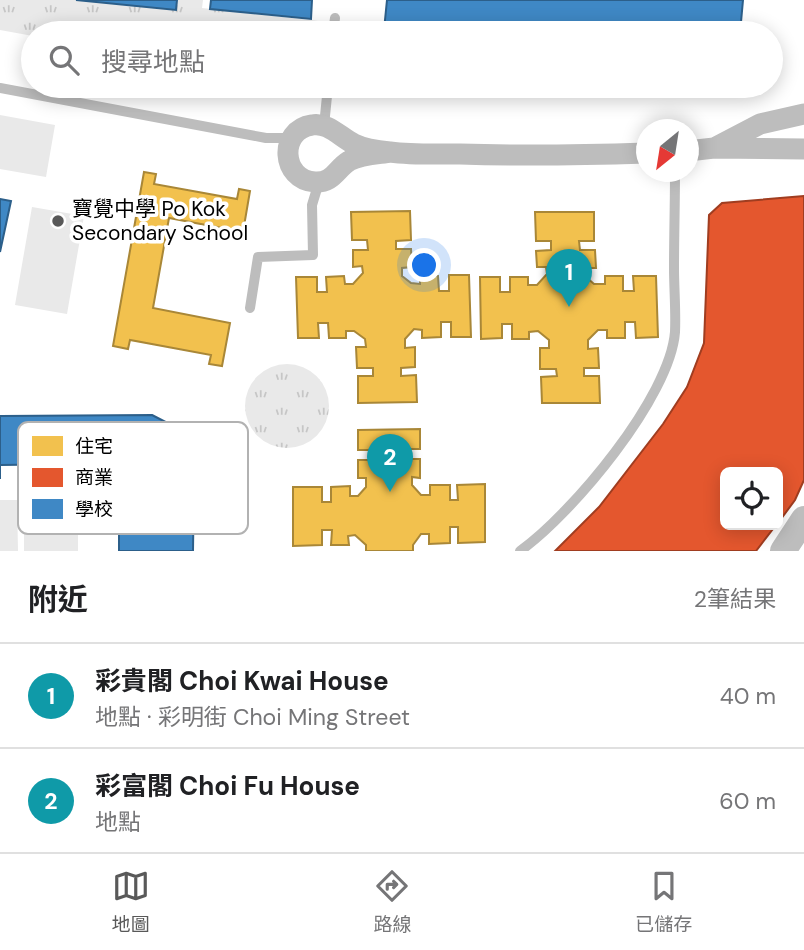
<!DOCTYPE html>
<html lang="zh-TW">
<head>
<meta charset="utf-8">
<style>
  body { margin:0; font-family:"DM Sans","Noto Sans TC",sans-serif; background:#f2f2f2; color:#202124 }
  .controls { position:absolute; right:21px; bottom:21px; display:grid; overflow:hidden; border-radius:10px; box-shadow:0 4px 18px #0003 }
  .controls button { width:63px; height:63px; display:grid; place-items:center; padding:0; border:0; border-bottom:2px solid #e0e0e0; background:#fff; color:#202124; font:35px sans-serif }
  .compass { position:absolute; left:636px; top:119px; width:63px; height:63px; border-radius:50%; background:#fff; box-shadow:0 4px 18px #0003; rotate:210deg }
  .you { position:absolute; left:425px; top:266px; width:24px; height:24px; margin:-18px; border:5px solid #fff; border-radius:50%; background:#1a73e8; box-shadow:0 0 0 10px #1a73e833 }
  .badge { display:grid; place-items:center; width:46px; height:46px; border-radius:50%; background:#595959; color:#fff; font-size:23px; font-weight:700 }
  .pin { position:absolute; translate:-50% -58px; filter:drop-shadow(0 2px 4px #0008) }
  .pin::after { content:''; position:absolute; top:37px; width:24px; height:21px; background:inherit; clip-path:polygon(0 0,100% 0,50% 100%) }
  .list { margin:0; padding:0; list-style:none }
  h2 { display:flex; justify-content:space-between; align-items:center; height:91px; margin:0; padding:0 28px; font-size:30px }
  h2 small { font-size:23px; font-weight:400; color:#757577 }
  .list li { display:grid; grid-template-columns:46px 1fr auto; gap:21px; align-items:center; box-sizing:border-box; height:105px; padding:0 28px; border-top:2px solid #e0e0e0 }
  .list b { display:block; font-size:26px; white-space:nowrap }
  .list p { margin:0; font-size:23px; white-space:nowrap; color:#757577 }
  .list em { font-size:23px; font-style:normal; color:#757577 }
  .icon { flex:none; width:38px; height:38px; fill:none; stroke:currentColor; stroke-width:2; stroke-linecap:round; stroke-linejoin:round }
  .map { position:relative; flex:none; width:804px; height:551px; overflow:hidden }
  .search { position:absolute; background:#fff; box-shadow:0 4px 18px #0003; left:21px; right:21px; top:21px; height:77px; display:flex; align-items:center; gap:18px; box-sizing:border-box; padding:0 24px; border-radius:38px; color:#757577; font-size:26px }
  .sheet { height:301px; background:#fff }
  nav { display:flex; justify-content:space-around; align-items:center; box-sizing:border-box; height:98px; border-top:2px solid #e0e0e0; background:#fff; font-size:19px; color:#757577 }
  nav a { display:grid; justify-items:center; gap:4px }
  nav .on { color:#595959 }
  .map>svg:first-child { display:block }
  .grass { fill:url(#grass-tufts) }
  .pitch { fill:#e9e9e9 }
  .homes { fill:#f2c14e; stroke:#a98737; stroke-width:2 }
  .shops { fill:#e4572e; stroke:#a03d20; stroke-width:2 }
  .schools { fill:#3f88c5; stroke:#2c5f8a; stroke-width:2 }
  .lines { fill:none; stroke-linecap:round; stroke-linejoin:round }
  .service { stroke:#bdbdbd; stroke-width:10 }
  .minor { stroke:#bdbdbd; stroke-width:21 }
  .tertiary { stroke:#bdbdbd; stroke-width:26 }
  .poi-dot { fill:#595959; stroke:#fff; stroke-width:2.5 }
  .labels { text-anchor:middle; stroke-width:7; stroke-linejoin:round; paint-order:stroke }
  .poi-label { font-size:21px; fill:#000; stroke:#fff; text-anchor:start }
  .key { fill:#fff; stroke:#b2b2b2; stroke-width:2 }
  .key-label { font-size:19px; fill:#000 }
</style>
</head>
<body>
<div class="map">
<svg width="804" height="551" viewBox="0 0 804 551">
  <defs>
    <pattern id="grass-tufts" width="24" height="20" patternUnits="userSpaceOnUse" patternTransform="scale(1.75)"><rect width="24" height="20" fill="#e9e9e9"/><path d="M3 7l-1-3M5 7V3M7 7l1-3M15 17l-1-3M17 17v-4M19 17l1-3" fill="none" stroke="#c6c6c6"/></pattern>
  </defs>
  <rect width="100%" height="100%" fill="#fff"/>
  <path class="grass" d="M 0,0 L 203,0 L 202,8 L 318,21 L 317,33 L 33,33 L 33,36 L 0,30 Z
    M245 406a42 42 0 1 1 84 0a42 42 0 1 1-84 0Z"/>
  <path class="pitch" d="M 0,115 L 55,125 L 46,177 L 0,169 Z
    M 32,207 L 84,216 L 67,314 L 15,305 Z
    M 78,499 L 78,551 L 24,551 L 24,500 Z
    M 0,500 L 17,500 L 18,551 L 0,551 Z"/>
  <path class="homes" d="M 144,172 L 156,174 L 154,184 L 237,199 L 239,189 L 250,191 L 243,232 L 169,218 L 153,308 L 230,323 L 222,366 L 209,364 L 211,355 L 130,340 L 128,349 L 113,346 Z
    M 410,211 L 411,240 L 396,241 L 396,249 L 411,249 L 412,267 L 402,268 L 402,276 L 411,283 L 420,284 L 420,276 L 438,276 L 439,291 L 449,291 L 449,275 L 469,275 L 471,337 L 451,337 L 451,322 L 441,322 L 441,337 L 422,338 L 422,330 L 414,329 L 405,339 L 405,348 L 415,347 L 415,367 L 401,368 L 401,376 L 416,375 L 417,402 L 358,403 L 358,376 L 373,376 L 373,368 L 357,368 L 356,347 L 366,347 L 365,339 L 354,331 L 346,331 L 346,338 L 329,338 L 328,323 L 318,323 L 319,338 L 298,338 L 296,277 L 317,277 L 317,292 L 327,292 L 326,277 L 344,276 L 345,284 L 353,284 L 363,273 L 362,266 L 353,267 L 353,250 L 368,250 L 367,240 L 352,240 L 351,212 Z
    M 535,212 L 594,212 L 594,241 L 579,241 L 580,250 L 595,250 L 596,268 L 586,268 L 586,277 L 594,284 L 605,284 L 605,276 L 623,276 L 623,291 L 634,291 L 633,276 L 656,276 L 658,337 L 636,338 L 635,322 L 625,322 L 625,338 L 607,338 L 607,330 L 598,330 L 588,340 L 588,349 L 598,348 L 599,368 L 584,368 L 584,376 L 599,376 L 600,403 L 542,403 L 541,377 L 557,376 L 556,369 L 540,369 L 540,348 L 549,348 L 549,340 L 538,331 L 529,332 L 529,339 L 512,339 L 512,324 L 502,324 L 502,338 L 481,339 L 480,277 L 500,277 L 500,292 L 510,292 L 510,277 L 528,277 L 528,285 L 537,285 L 547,274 L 546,267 L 537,267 L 536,251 L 551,250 L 551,241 L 536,241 Z
    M 420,429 L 420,449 L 404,449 L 404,459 L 420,459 L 420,478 L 412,477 L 412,485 L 421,495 L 430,495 L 430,485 L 450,485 L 450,500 L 458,500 L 457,485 L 485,484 L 485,542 L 458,543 L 458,527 L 450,527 L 450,543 L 429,544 L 429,534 L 421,534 L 413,545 L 413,551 L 366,551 L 366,545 L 355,535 L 348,536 L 349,545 L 331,545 L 332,530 L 322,530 L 322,545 L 293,546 L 293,487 L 322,487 L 322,502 L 331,502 L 331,487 L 350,486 L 350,496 L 358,496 L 366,487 L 366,478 L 358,478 L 358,460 L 374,460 L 373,450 L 358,450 L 358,430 Z"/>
  <path class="shops" d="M 804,196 L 804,480 L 795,500 L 778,523 L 778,472 L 725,472 L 725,525 L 776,525 L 756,551 L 555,551 L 599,507 L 663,424 L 687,387 L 704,343 L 709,215 L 722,203 Z"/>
  <path class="schools" d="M 76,0 L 177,0 L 176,10 Z
    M 211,0 L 312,0 L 311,19 L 210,9 Z
    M 387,0 L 743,0 L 740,33 L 416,33 L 384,30 Z
    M 0,199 L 11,201 L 0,252 Z
    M 152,415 L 183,431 L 202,431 L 202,477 L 194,478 L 193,551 L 119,551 L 119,478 L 84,478 L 84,464 L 0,465 L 0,479 L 0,416 Z"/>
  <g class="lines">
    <path class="service" d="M 333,33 L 335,18
      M 0,88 L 266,138 L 291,138
      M 324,126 L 328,86
      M 250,308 L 258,257 L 313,255 L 312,205 L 319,182
      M 520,551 C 572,514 670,397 675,332 C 676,311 674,289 674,268 C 674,236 675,204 675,172"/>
    <path class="minor" d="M 716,147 L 760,124 L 804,114
      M 688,151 L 714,148 L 804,149
      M 391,152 C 378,154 361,154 349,161 C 336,169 333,183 315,182 C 281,180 278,130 312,125 C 328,122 340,137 354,144 C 364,149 379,151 390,152 C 413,155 437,154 460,154 C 522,156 584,155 646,153"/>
    <path class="tertiary" d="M 783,551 L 804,519"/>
  </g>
  <circle class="poi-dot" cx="58" cy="221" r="7"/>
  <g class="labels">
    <g class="poi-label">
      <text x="72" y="216">寶覺中學 Po Kok<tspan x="72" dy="24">Secondary School</tspan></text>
    </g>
  </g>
  <rect x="18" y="422" width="230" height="112" rx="10" class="key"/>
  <rect x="32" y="436" width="31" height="20" fill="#f2c14e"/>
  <rect x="32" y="468" width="31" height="19" fill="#e4572e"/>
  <rect x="32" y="499" width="31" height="20" fill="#3f88c5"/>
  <g class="key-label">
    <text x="75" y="453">住宅</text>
    <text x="75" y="484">商業</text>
    <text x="75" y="516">學校</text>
  </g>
</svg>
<div class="controls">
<button><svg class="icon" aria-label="locate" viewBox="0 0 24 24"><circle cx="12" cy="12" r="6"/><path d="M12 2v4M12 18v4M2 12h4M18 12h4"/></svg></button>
</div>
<svg class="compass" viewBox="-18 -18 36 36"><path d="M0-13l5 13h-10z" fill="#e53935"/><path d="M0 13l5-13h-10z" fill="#757577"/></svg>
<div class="you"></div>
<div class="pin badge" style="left:569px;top:307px;background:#0f9aa8">1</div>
<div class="pin badge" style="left:390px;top:492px;background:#0f9aa8">2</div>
<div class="search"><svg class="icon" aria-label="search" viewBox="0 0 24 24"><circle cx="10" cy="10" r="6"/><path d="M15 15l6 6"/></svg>搜尋地點</div>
</div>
<section class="sheet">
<h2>附近<small>2筆結果</small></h2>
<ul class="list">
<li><span class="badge" style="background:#0f9aa8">1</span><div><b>彩貴閣 Choi Kwai House</b><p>地點 · 彩明街 Choi Ming Street</p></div><em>40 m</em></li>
<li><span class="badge" style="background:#0f9aa8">2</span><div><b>彩富閣 Choi Fu House</b><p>地點</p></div><em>60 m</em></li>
</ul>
</section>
<nav>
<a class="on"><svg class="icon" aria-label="map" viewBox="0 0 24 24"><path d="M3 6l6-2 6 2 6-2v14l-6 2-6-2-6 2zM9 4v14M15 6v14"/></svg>地圖</a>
<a><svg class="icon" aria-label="directions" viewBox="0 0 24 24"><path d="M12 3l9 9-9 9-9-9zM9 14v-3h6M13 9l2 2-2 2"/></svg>路線</a>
<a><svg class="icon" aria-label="saved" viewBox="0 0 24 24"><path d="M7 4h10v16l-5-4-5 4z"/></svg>已儲存</a>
</nav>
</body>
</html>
